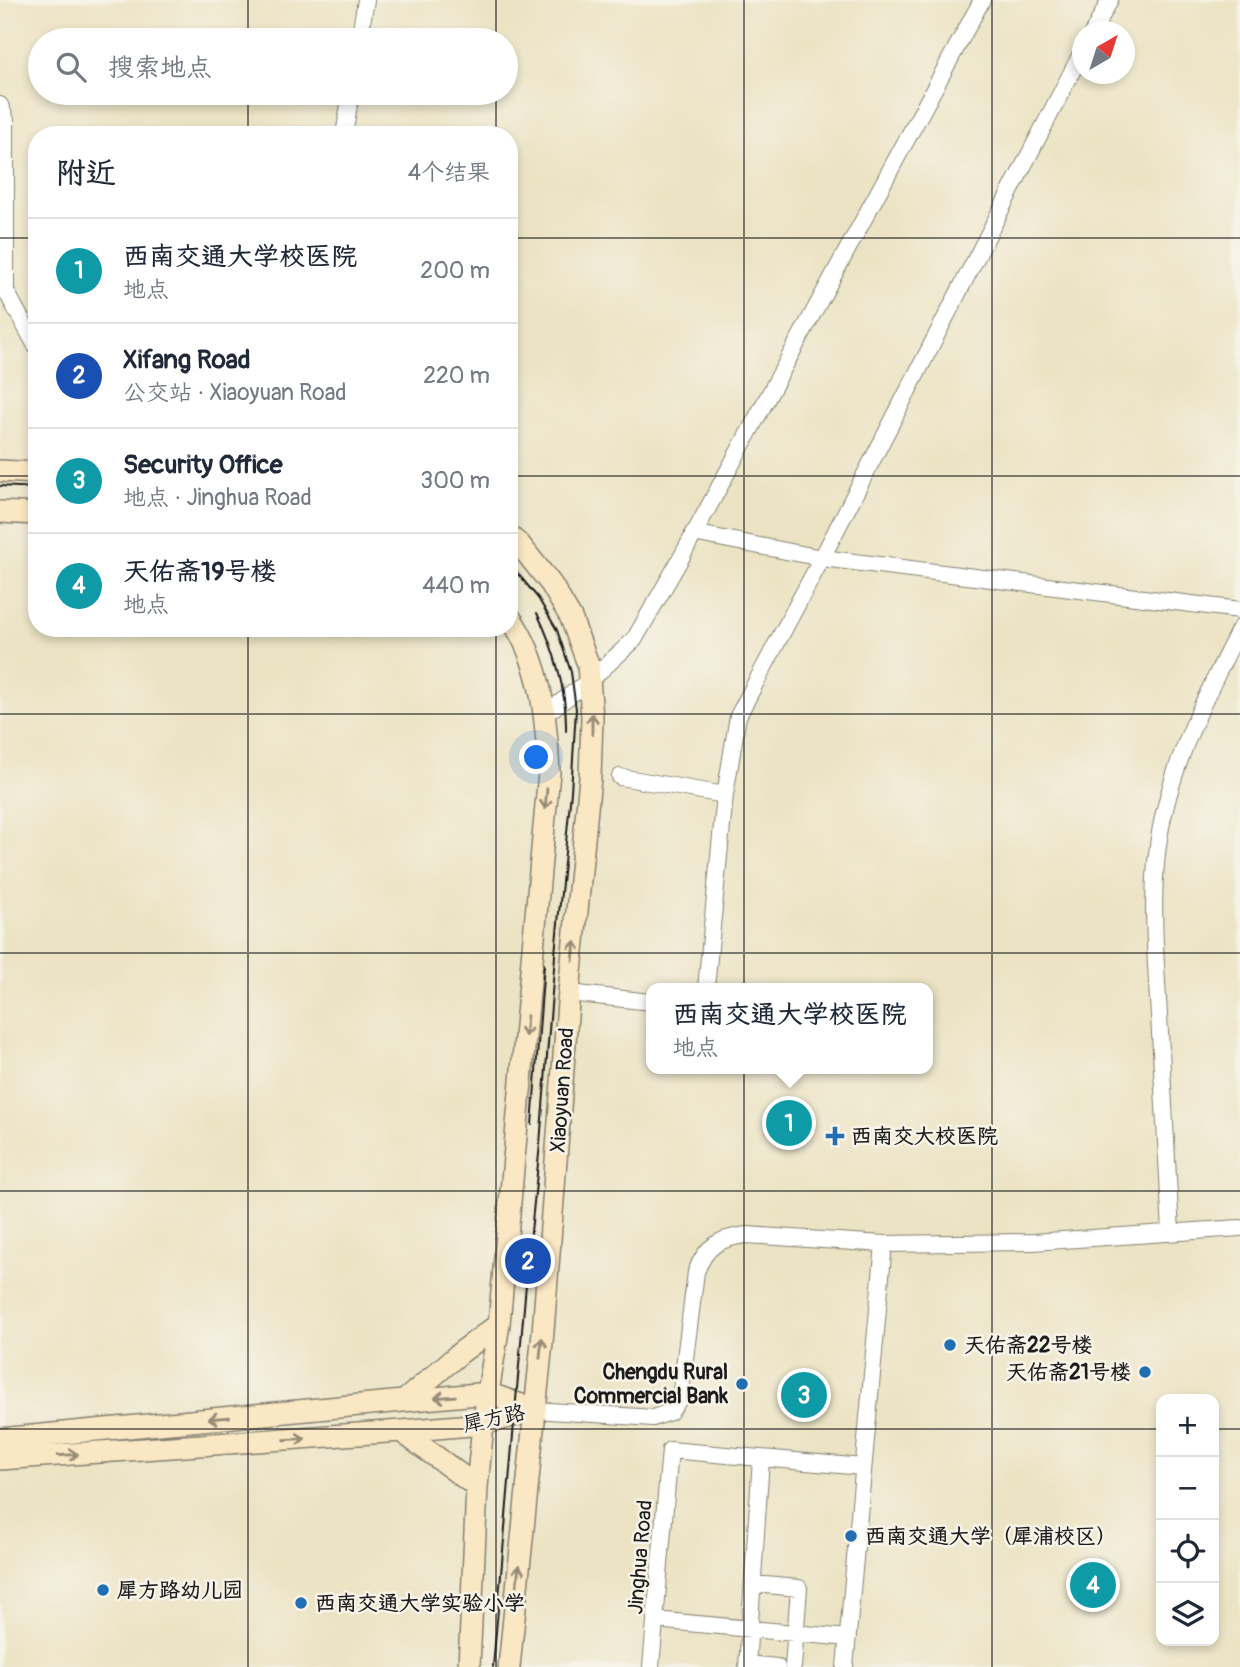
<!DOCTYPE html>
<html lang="zh">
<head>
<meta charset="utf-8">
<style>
  body { margin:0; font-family:Pangolin,"LXGW WenKai TC",sans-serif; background:#f6f6f7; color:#1f2937 }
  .controls { position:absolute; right:21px; bottom:21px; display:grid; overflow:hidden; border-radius:14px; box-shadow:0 4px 10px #0003 }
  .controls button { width:63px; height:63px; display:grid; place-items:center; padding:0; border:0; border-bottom:2px solid #e0e1e3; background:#fff; color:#1f2937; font:35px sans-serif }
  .compass { position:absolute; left:1072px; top:21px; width:63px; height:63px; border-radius:50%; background:#fff; box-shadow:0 4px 10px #0003; rotate:39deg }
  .you { position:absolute; left:537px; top:758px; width:24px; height:24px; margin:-18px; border:5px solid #fff; border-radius:50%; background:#1a73e8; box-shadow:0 0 0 10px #1a73e833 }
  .badge { display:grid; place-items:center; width:46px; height:46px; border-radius:50%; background:#1f6fb2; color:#fff; font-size:23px; font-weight:700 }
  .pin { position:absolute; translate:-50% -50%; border:4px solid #fff; box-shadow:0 2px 7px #0006 }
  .popup { position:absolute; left:646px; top:983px; width:287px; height:91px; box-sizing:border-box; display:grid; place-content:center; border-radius:14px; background:#fff; filter:drop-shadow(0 2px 5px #0005); font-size:23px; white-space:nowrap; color:#747a83 }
  .popup b { font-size:26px; color:#1f2937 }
  .popup::after { content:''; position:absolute; left:50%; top:100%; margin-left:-14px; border:14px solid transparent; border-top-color:#fff }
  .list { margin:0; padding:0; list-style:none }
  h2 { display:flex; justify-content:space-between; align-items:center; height:91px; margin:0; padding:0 28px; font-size:30px }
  h2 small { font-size:23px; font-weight:400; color:#747a83 }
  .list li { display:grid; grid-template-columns:46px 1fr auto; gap:21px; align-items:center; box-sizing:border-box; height:105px; padding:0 28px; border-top:2px solid #e0e1e3 }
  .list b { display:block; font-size:26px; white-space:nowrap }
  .list p { margin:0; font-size:23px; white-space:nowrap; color:#747a83 }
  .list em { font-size:23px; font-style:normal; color:#747a83 }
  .icon { flex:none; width:38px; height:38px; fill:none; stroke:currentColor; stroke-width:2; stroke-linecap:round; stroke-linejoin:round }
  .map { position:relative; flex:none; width:1240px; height:1667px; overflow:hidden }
  .search { position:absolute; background:#fff; box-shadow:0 4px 10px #0003; left:28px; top:28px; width:490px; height:77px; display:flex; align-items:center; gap:18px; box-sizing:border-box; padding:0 24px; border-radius:38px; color:#747a83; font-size:26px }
  .panel { position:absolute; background:#fff; box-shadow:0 4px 10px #0003; left:28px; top:126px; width:490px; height:511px; border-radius:28px }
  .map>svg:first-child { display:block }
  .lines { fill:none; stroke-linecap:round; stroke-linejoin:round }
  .street-casing { stroke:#848070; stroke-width:18 }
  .secondary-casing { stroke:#848070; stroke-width:24 }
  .street { stroke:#fff; stroke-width:16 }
  .secondary { stroke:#fae7c3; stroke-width:21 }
  .tram { stroke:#1c1c1c; stroke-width:2 }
  .oneway { stroke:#968c78 }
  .grid { fill:none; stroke:#1c1c1c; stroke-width:2; stroke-opacity:0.55 }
  .poi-dot { fill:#1f6fb2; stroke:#f7f3e8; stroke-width:2.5 }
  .labels { text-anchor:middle; stroke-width:5; stroke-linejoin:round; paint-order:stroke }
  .street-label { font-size:21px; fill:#1c1c1c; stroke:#f7f3e8 }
  .poi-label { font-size:21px; font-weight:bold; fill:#1c1c1c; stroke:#f7f3e8; text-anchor:start }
</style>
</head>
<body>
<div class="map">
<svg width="1240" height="1667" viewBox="0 0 1240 1667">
  <rect width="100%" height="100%" fill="#f7f3e8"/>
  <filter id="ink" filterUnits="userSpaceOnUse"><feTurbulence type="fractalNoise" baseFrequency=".0143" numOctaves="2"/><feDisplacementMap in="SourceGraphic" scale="14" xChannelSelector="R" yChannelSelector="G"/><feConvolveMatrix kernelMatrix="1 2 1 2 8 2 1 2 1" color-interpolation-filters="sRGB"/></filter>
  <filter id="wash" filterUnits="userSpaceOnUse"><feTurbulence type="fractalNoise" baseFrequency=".00686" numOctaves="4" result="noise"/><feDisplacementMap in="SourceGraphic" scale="28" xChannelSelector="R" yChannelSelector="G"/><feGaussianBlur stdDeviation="1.57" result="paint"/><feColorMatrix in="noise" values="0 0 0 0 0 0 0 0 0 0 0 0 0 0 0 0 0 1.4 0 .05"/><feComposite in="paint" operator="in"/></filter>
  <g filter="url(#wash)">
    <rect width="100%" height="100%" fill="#ebe3c3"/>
  </g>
  <g filter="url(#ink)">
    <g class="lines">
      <defs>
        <path id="street" d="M 1093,32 L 1110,0
          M 359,40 L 366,0
          M 0,105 L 6,120 L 6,291 L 37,348
          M 344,135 L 351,93
          M 693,533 L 822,558 L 1240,610
          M 545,714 L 589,681 L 634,640 L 681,558 L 982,0
          M 620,777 L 725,795
          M 706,988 L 725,795 L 738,716 L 822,558 L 1082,52
          M 569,993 L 651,1002
          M 1171,1232 C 1167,1160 1163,1088 1159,1015 C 1155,948 1148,875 1165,809 C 1180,745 1211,686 1240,628
          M 535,1410 L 653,1418 L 670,1412 L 680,1398 L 696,1272 C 706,1245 720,1238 747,1235 L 884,1244 L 1033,1242 L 1240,1228
          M 753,1584 L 799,1588 L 793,1667
          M 655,1620 L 848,1638
          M 747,1664 L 777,1667
          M 651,1667 L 670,1450 L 863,1467
          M 747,1667 L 761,1459
          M 845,1667 L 884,1244"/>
        <path id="secondary" d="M 0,471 L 37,473
          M 0,512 L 37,514
          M 404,1401 L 460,1353 L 499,1324
          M 401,1431 L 477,1487
          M 0,1439 L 488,1393 L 535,1410
          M 0,1459 L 401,1431 L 483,1424 L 535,1410
          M 469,1667 L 477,1487 L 483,1424 L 499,1324 L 549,772 C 546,718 542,662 509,616
          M 509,1667 L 543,1332 L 568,1003 L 590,778 L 592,718 L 588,664 L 571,618 L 551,584 L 520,545 L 509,536"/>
      </defs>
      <use href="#street" class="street-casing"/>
      <use href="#secondary" class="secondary-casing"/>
      <use href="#street" class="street"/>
      <use href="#secondary" class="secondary"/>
      <path class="tram" d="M 0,486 L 37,488
        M 537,613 C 554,648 567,691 566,731
        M 532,1125 L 544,964
        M 493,1667 L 528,1261 L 540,1144 L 556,943 L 571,792 L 576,709 L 571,672 L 557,630 L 538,598 L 509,563"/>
    </g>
    <defs><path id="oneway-shaft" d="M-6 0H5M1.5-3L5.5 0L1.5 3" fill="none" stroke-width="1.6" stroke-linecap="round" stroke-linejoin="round" transform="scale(1.75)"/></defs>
    <g class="oneway">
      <use href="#oneway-shaft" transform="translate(592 724) rotate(-90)"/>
      <use href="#oneway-shaft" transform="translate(546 799) rotate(95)"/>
      <use href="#oneway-shaft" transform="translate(574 951) rotate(-85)"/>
      <use href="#oneway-shaft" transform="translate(526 1026) rotate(95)"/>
      <use href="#oneway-shaft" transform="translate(541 1348) rotate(-84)"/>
      <use href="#oneway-shaft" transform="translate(445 1397) rotate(175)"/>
      <use href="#oneway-shaft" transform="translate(219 1418) rotate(175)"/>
      <use href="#oneway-shaft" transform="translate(295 1439) rotate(-4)"/>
      <use href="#oneway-shaft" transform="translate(68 1455) rotate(-4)"/>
      <use href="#oneway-shaft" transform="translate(518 1575) rotate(-84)"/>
    </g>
  </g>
  <path class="grid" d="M 248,0 L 248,40M 496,0 L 496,40M 744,0 L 744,1667M 992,0 L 992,1667M 248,93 L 248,135M 496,93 L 496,135M 0,238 L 37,238M 509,238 L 1240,238M 0,476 L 37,476M 509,476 L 1240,476M 248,628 L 248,1667M 496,628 L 496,1667M 0,714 L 1240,714M 0,953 L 1240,953M 0,1191 L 1240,1191M 0,1429 L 1161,1429M 1214,1429 L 1240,1429"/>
  <g class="poi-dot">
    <path d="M831.5 1125.5h7v7h7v7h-7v7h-7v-7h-7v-7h7z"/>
    <circle cx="950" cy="1345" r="7"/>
    <circle cx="1145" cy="1372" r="7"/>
    <circle cx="742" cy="1384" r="7"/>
    <circle cx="851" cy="1536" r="7"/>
    <circle cx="103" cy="1590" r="7"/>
    <circle cx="301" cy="1603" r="7"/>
  </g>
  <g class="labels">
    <g class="street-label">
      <text transform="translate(562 1090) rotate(-86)" y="7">Xiaoyuan Road</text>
      <text transform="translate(494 1418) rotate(-12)" y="7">犀方路</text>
      <text transform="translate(640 1557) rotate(-85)" y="7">Jinghua Road</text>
    </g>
    <g class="poi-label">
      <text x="851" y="1143">西南交大校医院</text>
      <text x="964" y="1352">天佑斋22号楼</text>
      <text x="728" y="1379" text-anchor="end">Chengdu Rural<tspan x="728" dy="24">Commercial Bank</tspan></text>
      <text x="1131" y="1379" text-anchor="end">天佑斋21号楼</text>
      <text x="865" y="1543">西南交通大学（犀浦校区）</text>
      <text x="117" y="1597">犀方路幼儿园</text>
      <text x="315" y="1610">西南交通大学实验小学</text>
    </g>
  </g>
</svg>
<div class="controls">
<button>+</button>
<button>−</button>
<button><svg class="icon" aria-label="locate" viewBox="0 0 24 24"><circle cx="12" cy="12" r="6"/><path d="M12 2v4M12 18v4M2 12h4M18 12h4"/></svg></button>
<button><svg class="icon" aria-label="layers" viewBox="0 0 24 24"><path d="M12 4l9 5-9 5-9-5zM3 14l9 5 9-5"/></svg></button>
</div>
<svg class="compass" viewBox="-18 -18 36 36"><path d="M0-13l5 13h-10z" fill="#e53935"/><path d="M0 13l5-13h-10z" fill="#747a83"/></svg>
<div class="you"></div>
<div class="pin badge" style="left:789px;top:1123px;background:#0f9aa8">1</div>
<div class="popup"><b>西南交通大学校医院</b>地点</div>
<div class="pin badge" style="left:528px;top:1261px;background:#1a4fb4">2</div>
<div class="pin badge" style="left:804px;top:1395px;background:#0f9aa8">3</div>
<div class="pin badge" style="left:1093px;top:1585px;background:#0f9aa8">4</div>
<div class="search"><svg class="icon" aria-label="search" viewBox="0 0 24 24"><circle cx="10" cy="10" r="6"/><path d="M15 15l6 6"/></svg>搜索地点</div>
<section class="panel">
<h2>附近<small>4个结果</small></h2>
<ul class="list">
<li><span class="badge" style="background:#0f9aa8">1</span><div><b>西南交通大学校医院</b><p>地点</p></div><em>200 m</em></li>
<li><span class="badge" style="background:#1a4fb4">2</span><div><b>Xifang Road</b><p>公交站 · Xiaoyuan Road</p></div><em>220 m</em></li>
<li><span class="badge" style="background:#0f9aa8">3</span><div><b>Security Office</b><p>地点 · Jinghua Road</p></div><em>300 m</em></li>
<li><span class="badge" style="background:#0f9aa8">4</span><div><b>天佑斋19号楼</b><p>地点</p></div><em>440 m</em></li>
</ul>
</section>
</div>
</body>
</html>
